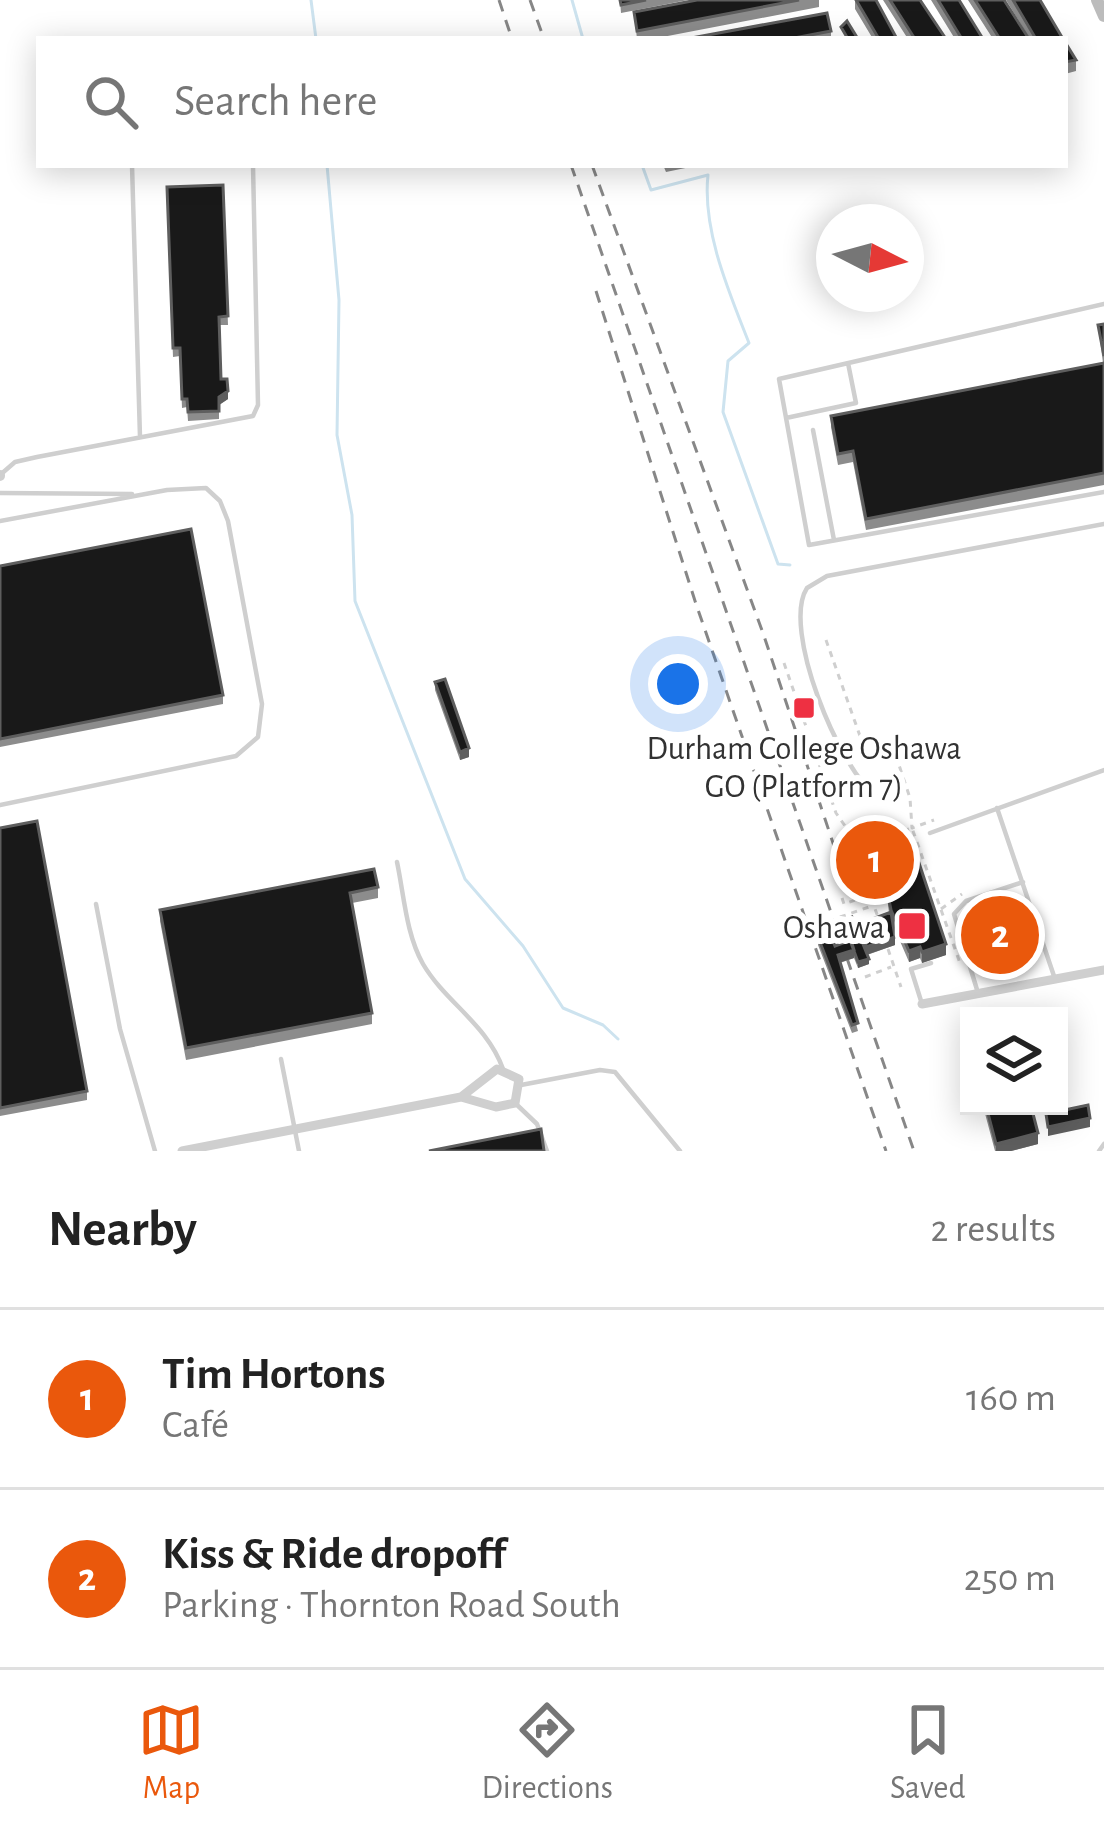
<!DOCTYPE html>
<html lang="en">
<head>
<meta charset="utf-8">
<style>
  body { margin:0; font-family:"Alegreya Sans",sans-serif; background:#f2f2f2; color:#222 }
  .controls { position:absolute; right:36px; bottom:36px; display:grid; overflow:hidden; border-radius:0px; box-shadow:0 6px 30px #0003 }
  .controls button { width:108px; height:108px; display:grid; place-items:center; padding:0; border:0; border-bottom:3px solid #e0e0e0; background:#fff; color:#222; font:60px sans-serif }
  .compass { position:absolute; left:816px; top:204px; width:108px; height:108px; border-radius:50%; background:#fff; box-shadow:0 6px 30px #0003; rotate:96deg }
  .you { position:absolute; left:678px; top:684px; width:42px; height:42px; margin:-30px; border:9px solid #fff; border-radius:50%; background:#1a73e8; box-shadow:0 0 0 18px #1a73e833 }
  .badge { display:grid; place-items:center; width:78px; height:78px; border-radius:50%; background:#ea580c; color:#fff; font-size:39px; font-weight:700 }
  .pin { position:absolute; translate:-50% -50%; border:6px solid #fff; box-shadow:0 3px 12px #0006 }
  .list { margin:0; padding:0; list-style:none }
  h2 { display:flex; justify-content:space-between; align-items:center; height:156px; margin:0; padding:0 48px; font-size:51px }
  h2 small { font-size:39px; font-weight:400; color:#767676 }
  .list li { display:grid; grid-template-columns:78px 1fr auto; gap:36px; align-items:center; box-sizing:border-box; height:180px; padding:0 48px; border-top:3px solid #e0e0e0 }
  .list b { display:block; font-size:45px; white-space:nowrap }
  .list p { margin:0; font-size:39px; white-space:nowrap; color:#767676 }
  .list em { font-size:39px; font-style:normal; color:#767676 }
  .icon { flex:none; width:66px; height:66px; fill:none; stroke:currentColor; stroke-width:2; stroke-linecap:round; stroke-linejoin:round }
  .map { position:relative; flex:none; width:1104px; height:1151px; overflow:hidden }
  .search { position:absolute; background:#fff; box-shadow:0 6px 30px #0003; left:36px; right:36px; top:36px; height:132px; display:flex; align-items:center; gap:30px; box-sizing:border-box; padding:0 42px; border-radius:0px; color:#767676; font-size:45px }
  .sheet { height:516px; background:#fff }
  nav { display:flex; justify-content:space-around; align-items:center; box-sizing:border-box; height:168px; border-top:3px solid #e0e0e0; background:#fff; font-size:33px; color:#767676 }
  nav a { display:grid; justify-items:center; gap:6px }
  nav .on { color:#ea580c }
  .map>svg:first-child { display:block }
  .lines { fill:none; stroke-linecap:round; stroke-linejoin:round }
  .stream { stroke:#cde3ef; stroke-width:3 }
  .path { stroke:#cfcfcf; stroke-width:3; stroke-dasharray:6 6; stroke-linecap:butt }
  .service { stroke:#cfcfcf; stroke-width:4.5 }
  .minor { stroke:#cfcfcf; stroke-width:9 }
  .tertiary { stroke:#cfcfcf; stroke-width:10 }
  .secondary { stroke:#bcbcbc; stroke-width:12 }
  .rail { stroke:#878787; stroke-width:3; stroke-dasharray:12 9; stroke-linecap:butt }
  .wall { fill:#8c8c8c }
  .shaded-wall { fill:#5e5e5e }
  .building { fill:#191919; stroke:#5e5e5e; stroke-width:3 }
  .poi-dot { fill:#ee3042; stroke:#fff; stroke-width:4.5 }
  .labels { text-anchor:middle; stroke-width:12; stroke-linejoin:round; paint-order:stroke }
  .poi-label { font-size:33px; fill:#323232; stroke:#fff }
</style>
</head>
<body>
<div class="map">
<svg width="1104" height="1151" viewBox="0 0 1104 1151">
  <rect width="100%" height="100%" fill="#fff"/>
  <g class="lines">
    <path class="stream" d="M 311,0 L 316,39
      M 572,0 L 583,39
      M 327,165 L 339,300 L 337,435 L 352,515 L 355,601 L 465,879 L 523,946 L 563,1008 L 603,1025 L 618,1039
      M 642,165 L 651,190 L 708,175 C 702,230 729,292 749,343 L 728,361 L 723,412 L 778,564 L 790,565"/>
    <path class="path" d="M 826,640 L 860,736 L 894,750 L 910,798 L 912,828 L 934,820
      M 784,663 L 836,813 L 857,843
      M 868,879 L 893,870
      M 842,898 L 844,904 L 870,895 L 858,846 L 912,828 L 961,966
      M 871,898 L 878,917
      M 941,909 L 962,894
      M 840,917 L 872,906
      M 888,949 L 901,987
      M 865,977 L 891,967
      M 1025,1009 L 1035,1009 L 1038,1016"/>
    <path class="service" d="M 132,165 L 140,437
      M 1104,304 L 779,379 L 809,545 L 1104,492
      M 786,418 L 856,403 L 848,363
      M 813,430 L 834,540
      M 0,475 L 15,462 L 37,457 L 253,416 L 258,405 L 253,165
      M 0,493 L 132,494
      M 0,521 L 167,490 L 206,488 L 220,501 L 228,521 L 262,704 L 258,737 L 236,756 L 0,805
      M 875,795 C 839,768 781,628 807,588 L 827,576 L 1104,524
      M 997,808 L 1055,979
      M 930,833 L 1104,770
      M 397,862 C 404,895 406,934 423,964 C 446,1003 487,1024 503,1069
      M 96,904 L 120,1029 L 155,1151
      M 978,993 L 954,914 L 966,901 L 1023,882
      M 922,1004 L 911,969 L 931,963
      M 281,1059 L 299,1151
      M 521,1085 L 600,1070 L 615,1072 L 680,1151
      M 515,1103 L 537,1124 L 547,1151
      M 1099,1151 L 1104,1144"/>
    <path class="minor" d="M 922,1004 L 1104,970
      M 497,1069 L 519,1079 L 515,1103 L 496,1107 L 461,1097 Z
      M 182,1151 L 461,1097"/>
    <path class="tertiary" d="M 0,476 L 0,475"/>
    <path class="secondary" d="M 1097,0 L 1104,16"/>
    <path class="rail" d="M 499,0 L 512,39
      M 530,0 L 544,39
      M 571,165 L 914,1151
      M 592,165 L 763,633 L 849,891
      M 596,291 L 696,604 L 886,1151"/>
  </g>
  <path class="wall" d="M 620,0 L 688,0 L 621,13 Z
    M 697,0 L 819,0 L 819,7 L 652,39 L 637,39 L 634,12 Z
    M 855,0 L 897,39 L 873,39 L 855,9 Z
    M 883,0 L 920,0 L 946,39 L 908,39 Z
    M 931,0 L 959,0 L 983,39 L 955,39 Z
    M 968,0 L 1004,0 L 1029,39 L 993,39 Z
    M 1006,0 L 1040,0 L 1063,39 L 1030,39 Z
    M 831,31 L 831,39 L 686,39 Z
    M 1065,42 L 1076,60 L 1076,71 L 1065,74 Z
    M 663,165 L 700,165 L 666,172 Z
    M 223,185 L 228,325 L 220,325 L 221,379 L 228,399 L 219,405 L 219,419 L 188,421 L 187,407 L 182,408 L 180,356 L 173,357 L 167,187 Z
    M 1104,324 L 1104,485 L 866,530 L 853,462 L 838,465 L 831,427 L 831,416 L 1103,363 L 1098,325 Z
    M 0,566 L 223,695 L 223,704 L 0,747 Z
    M 435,682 L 469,757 L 460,760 L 435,690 Z
    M 0,828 L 87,1091 L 87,1100 L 0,1116 Z
    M 891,869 L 946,955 L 922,963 L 920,958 L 909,962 L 893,925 L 895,945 L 867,955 L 869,964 L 858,968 L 854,958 L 840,963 L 858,1031 L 852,1033 L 818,945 L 818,937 L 835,946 L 849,941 L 843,921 L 865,950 L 864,922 L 889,913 L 885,879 L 891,877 Z
    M 378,887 L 378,898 L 352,903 L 372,1013 L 372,1024 L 186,1060 L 160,921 L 160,910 Z
    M 983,1106 L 1031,1106 L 1038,1144 L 1011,1151 L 995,1151 Z"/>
  <path class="shaded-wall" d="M 228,391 L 228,399 L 219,405 L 219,397 Z
    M 469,748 L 469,757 L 460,760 L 460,752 Z
    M 895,937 L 895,945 L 866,955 L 866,947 Z
    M 946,944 L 946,955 L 922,963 L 922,952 Z
    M 920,947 L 920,958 L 909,962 L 909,951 Z
    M 854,950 L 854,958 L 838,963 L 838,955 Z
    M 869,959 L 869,964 L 858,968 L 858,962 Z
    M 1090,1118 L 1090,1127 L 1048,1136 L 1048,1127 Z
    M 1038,1133 L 1038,1144 L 1011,1151 L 996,1151 L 996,1144 Z"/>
  <path class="building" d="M 620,0 L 646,0 L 621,5 Z
    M 697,0 L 799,0 L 637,31 L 634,12 Z
    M 856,0 L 876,0 L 897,39 L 879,39 Z
    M 890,0 L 920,0 L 946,39 L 915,39 Z
    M 938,0 L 959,0 L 983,39 L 962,39 Z
    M 975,0 L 1004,0 L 1029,39 L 1000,39 Z
    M 1013,0 L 1040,0 L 1063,39 L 1036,39 Z
    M 827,13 L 831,31 L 789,39 L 686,39 Z
    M 847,21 L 858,39 L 848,39 L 841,27 Z
    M 1065,42 L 1076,60 L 1065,62 Z
    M 223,185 L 228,316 L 219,317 L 221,379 L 227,379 L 228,391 L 219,397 L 219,411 L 188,412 L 187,399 L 182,399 L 180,348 L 173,348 L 167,187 Z
    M 1104,324 L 1104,356 L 1098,325 Z
    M 1104,363 L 1104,473 L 866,519 L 853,451 L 838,454 L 831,416 Z
    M 191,529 L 223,695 L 0,739 L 0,566 Z
    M 445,679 L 469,748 L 460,752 L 435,682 Z
    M 37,821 L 87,1091 L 0,1108 L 0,828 Z
    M 918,860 L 946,944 L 922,952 L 920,947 L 909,951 L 891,910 L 885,879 L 894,876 L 891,869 Z
    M 374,869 L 378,887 L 350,893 L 372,1013 L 186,1048 L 160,910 Z
    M 891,912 L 895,937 L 866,947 L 864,922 Z
    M 852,917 L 869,959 L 858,962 L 843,921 Z
    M 830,933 L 835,946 L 851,940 L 854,950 L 838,955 L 858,1023 L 852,1025 L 818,937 Z
    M 1088,1105 L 1090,1118 L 1048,1127 L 1046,1114 Z
    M 986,1106 L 1031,1106 L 1038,1133 L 996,1144 Z
    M 541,1129 L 544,1151 L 429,1151 Z"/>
  <g class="poi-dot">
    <rect x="792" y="696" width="24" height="24" rx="6"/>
    <rect x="897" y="911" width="30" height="30" rx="6"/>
  </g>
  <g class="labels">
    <g class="poi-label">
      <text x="804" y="759">Durham College Oshawa<tspan x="804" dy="38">GO (Platform 7)</tspan></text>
      <text x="885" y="938" text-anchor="end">Oshawa</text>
    </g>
  </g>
</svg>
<div class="controls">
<button><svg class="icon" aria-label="layers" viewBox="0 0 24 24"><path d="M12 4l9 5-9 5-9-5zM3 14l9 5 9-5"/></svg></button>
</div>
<svg class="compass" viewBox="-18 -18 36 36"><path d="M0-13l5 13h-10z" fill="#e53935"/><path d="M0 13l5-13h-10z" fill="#767676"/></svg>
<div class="you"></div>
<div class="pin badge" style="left:875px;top:860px">1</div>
<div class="pin badge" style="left:1000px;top:935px">2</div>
<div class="search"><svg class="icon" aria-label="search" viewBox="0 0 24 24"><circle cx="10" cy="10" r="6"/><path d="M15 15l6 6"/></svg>Search here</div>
</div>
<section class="sheet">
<h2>Nearby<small>2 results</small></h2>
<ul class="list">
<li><span class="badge">1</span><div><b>Tim Hortons</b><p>Café</p></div><em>160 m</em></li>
<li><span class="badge">2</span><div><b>Kiss &amp; Ride dropoff</b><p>Parking · Thornton Road South</p></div><em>250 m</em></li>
</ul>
</section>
<nav>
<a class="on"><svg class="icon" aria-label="map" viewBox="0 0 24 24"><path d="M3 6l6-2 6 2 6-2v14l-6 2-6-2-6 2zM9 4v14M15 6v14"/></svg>Map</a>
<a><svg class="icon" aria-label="directions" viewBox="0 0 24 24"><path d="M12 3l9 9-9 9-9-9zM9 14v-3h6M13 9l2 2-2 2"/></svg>Directions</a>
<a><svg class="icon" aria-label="saved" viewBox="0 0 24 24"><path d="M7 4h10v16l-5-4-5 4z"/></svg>Saved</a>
</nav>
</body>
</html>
